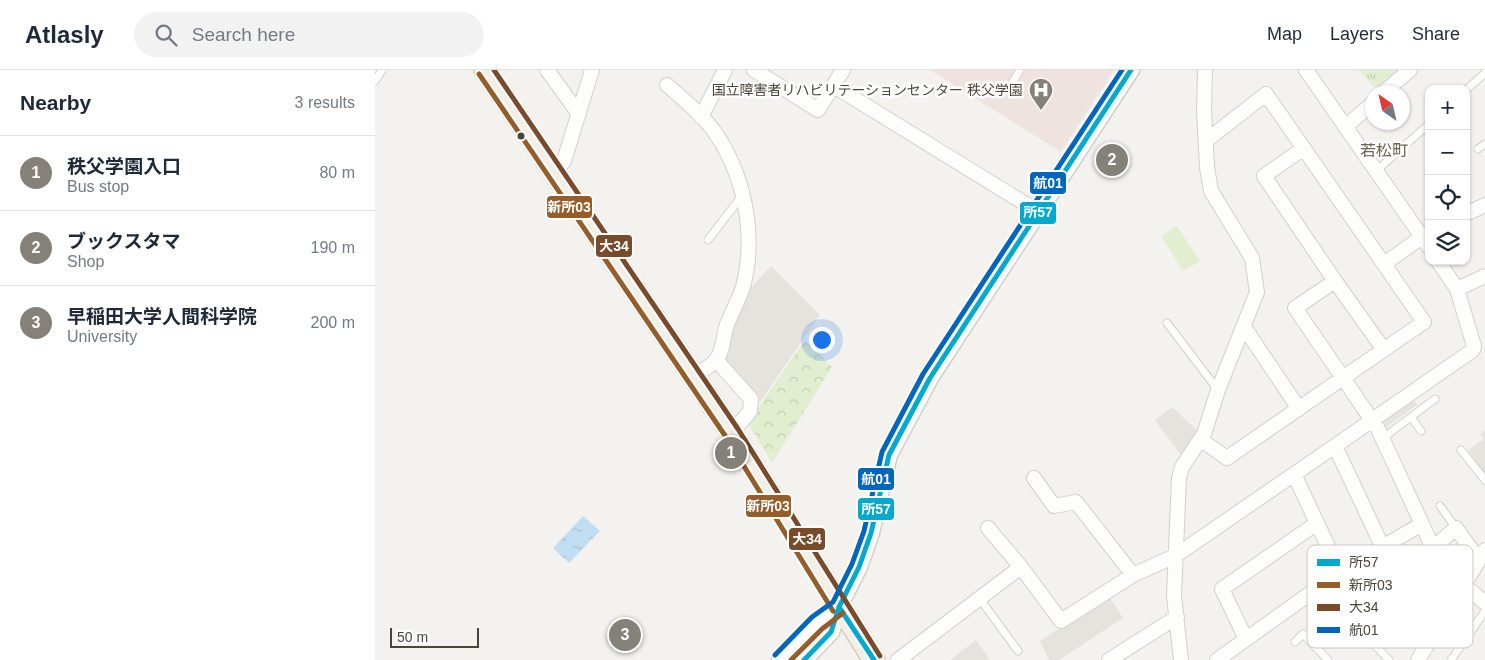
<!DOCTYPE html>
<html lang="en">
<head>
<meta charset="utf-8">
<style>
  body { margin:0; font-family:Arial,"Noto Sans JP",sans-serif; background:#f2f2f3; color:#1f2937 }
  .controls { position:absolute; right:15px; top:15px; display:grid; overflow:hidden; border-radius:10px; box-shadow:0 1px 4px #0004 }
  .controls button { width:45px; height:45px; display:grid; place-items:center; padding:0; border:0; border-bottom:1px solid #e0e1e3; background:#fff; color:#1f2937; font:25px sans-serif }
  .compass { position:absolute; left:990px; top:15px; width:45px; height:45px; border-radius:50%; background:#fff; box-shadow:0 1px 4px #0004; rotate:326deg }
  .scale { position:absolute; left:15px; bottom:12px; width:89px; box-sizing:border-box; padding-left:5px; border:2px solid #4b4439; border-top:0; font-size:14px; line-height:18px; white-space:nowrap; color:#4b4439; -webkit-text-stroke:4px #fff; paint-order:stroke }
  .you { position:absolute; left:446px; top:269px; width:18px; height:18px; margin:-12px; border:4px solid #fff; border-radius:50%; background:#1a73e8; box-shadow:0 0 0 8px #1a73e833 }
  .badge { display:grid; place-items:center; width:32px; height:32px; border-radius:50%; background:#868178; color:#fff; font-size:16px; font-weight:700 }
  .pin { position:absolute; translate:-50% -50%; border:2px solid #fff; box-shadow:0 1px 5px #0006 }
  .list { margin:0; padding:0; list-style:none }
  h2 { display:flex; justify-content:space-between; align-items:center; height:65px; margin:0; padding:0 20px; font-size:21px }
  h2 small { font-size:16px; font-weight:400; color:#747a83 }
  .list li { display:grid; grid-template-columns:32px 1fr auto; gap:15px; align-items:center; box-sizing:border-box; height:75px; padding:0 20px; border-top:1px solid #e0e1e3 }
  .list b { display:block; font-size:19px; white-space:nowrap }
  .list p { margin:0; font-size:16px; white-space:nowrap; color:#747a83 }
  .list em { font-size:16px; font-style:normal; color:#747a83 }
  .icon { flex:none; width:28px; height:28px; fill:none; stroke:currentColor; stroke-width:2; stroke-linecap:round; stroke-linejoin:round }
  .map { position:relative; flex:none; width:1110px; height:590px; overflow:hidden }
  header { display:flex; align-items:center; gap:30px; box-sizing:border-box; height:70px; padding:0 25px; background:#fff; border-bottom:1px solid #e0e1e3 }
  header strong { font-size:24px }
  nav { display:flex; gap:28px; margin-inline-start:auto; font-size:18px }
  .search { width:350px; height:45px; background:#f2f2f3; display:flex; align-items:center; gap:12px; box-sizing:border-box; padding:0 18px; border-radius:28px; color:#747a83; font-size:19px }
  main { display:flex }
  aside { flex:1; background:#fff }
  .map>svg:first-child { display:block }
  .medical { fill:#eee3df }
  .grass { fill:url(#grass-tufts) }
  .park { fill:url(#park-crowns) }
  .garden { fill:#e1eecf }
  .parking { fill:#e6e3df }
  .water { fill:url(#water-ripples) }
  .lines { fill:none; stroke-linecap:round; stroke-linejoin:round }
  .service-casing { stroke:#d2d0cb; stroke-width:9 }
  .minor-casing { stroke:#d2d0cb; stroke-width:16 }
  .tertiary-casing { stroke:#d2d0cb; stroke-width:19 }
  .primary-casing { stroke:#d6cebb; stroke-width:24 }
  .service { stroke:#fdfdfc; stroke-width:7 }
  .minor { stroke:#fdfdfc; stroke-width:14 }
  .tertiary { stroke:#fdfdfc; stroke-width:16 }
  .primary { stroke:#f2efe6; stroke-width:21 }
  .bus-1-casing { stroke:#fff; stroke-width:9 }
  .bus-2-casing { stroke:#fff; stroke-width:9 }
  .bus-3-casing { stroke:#fff; stroke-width:9 }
  .bus-4-casing { stroke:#fff; stroke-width:9 }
  .bus-1 { stroke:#00a9ce; stroke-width:5 }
  .bus-2 { stroke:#955d2a; stroke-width:5 }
  .bus-3 { stroke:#7a4b2a; stroke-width:5 }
  .bus-4 { stroke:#0065bd; stroke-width:5 }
  .bus-dot { fill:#4b4439; stroke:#fff; stroke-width:2 }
  .labels { text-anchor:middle; stroke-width:5; stroke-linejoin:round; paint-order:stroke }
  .poi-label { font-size:14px; fill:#4b4439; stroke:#fff; text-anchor:end }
  .quarter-label { font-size:16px; fill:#6e6250; stroke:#fff }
  .key { fill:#fff; stroke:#c9c7c4; stroke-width:1 }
  .key-label { font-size:14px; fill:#4b4439 }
  .line-badge { stroke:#fff; stroke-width:2 }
  .badge-label { font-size:14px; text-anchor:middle; font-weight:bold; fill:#fff }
</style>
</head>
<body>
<header>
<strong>Atlasly</strong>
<div class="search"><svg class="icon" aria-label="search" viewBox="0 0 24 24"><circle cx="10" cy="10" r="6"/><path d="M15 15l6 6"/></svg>Search here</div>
<nav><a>Map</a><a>Layers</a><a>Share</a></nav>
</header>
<main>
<aside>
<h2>Nearby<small>3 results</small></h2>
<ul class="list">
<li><span class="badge">1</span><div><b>秩父学園入口</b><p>Bus stop</p></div><em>80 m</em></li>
<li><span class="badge">2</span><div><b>ブックスタマ</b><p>Shop</p></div><em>190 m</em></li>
<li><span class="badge">3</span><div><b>早稲田大学人間科学院</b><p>University</p></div><em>200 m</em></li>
</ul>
</aside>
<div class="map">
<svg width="1110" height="590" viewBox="0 0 1110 590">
  <defs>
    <pattern id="grass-tufts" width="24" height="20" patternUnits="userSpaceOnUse" patternTransform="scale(1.25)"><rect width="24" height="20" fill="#e1eecf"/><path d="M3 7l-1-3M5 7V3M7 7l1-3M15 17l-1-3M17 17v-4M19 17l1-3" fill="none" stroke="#c3cdb2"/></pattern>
    <pattern id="park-crowns" width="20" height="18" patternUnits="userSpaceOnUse" patternTransform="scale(1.25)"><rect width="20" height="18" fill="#e1eecf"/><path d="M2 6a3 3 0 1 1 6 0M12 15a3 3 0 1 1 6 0" fill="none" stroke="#c3cdb2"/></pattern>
    <pattern id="water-ripples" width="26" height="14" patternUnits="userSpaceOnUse" patternTransform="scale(1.25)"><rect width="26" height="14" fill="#c0ddf1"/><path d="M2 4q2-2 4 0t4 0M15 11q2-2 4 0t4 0" fill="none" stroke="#a6bfcf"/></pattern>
  </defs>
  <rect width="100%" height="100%" fill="#f4f2ee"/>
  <path class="medical" d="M 555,0 L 739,0 L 686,82 Z"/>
  <path class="grass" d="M 983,0 L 1023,0 L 1001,19 Z"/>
  <path class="park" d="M 430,270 L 457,297 L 397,393 L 373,353 Z"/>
  <path class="garden" d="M 802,156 L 825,191 L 808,201 L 786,166 Z"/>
  <path class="parking" d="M 396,196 L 445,245 L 385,332 L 348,293 L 354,263 L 372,222 Z
    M 1038,327 L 1042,335 L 1007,360 L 1005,351 Z
    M 797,337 L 825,363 L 808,388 L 780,350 Z
    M 1110,360 L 1110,404 L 1093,380 L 1109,369 L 1105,364 Z
    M 1027,473 L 1036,489 L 1054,481 L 1074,528 L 1055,562 L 1042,551 L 1055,539 L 1004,485 Z
    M 734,526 L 748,548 L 684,590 L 674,590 L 665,571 Z
    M 601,570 L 615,590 L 575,590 Z"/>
  <path class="water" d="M 208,446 L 225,461 L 194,493 L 178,478 Z"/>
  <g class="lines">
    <defs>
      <path id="service" d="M 0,11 L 7,0
        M 637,13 L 645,0
        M 1091,20 L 1110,3
        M 1103,79 L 1110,74
        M 1001,101 L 1054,54
        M 333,170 L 366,127
        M 792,253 L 843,320
        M 1036,347 L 1046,361
        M 1008,368 L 1060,329
        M 1086,380 L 1110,410
        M 1065,436 L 1081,458
        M 999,510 L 1057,569
        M 605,529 L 643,581
        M 950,545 L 961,535 L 1014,590
        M 920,572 L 928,564 L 953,590
        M 1076,590 L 1110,541"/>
      <path id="minor" d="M 172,0 L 204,44
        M 379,0 L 443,40 L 468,0
        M 931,0 L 1047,167 L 1054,164
        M 292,15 C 307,28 324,42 336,57 C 369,101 382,164 368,217 C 364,229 358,240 353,252 C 347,264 350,281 340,291 C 335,297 325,302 319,306
        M 459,16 L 662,141
        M 1009,22 L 1035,0
        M 326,47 L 350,0
        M 970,57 L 998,33
        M 929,78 L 889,106 L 960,211
        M 180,102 L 189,91 L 217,0
        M 1091,144 L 1110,135
        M 1063,191 L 1082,219 L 1110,206
        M 1009,194 L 1047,167 L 1054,177
        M 869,257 L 924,339
        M 1009,280 L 960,211 L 920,238 L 1003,359 L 1058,478 L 1072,517 L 1081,529
        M 341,290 L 376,329 L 375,341 L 357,363
        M 826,370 L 852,388 L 1049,252 L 891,24 L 832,70
        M 960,376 L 1098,280 L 1099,276 L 1082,219
        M 919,404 L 965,502
        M 659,408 L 679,436 L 701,432 L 758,505
        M 613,458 L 646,497 L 686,551 L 758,505 L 800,486 L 960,376 L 1008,478
        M 1058,478 L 1081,458 L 1103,489
        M 1089,515 L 1110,533
        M 871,569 L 847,519 L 942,453
        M 523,590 L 646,497
        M 734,590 L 802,547
        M 806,590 L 799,526 L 804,408 L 807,397 L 829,364 L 843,320 L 882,222 L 877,188 L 836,121 L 832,97 L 829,41 L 830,0
        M 842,590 L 965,502 L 1047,454
        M 1043,590 L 1110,480"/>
      <path id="tertiary" d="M 405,590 L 442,553 L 464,537
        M 429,590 L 456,562 L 464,537 L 484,497 L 496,463 L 514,385 L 555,308 L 756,0"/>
      <path id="primary" d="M 110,0 L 357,363 L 499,590"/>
    </defs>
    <use href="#service" class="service-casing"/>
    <use href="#minor" class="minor-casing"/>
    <use href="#tertiary" class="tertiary-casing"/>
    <use href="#primary" class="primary-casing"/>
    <use href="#service" class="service"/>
    <use href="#minor" class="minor"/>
    <use href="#tertiary" class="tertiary"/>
    <use href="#primary" class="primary"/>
    <defs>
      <path id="bus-1" d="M 464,537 L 499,590
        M 429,590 L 456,562 L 464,537 L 484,497 L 496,463 L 514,385 L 555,308 L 756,0"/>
      <path id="bus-2" d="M 104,4 L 351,367 L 458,541
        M 416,590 L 447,559 L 468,543"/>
      <path id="bus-3" d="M 119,0 L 363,359 L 505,586"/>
      <path id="bus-4" d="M 400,585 L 437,547 L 458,532 L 477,494 L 489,461 L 507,382 L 548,304 L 747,0"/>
    </defs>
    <use href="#bus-1" class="bus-1-casing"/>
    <use href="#bus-2" class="bus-2-casing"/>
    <use href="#bus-3" class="bus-3-casing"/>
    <use href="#bus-4" class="bus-4-casing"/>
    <use href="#bus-1" class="bus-1"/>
    <use href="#bus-2" class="bus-2"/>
    <use href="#bus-3" class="bus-3"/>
    <use href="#bus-4" class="bus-4"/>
  </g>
  <defs>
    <symbol id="hospital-pin" viewBox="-11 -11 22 30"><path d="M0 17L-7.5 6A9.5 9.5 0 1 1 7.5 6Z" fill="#868178" stroke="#fff"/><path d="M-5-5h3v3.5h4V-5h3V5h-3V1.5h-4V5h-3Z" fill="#fff"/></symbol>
  </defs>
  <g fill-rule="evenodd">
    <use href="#hospital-pin" x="652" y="6" width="28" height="38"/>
  </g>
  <circle class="bus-dot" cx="146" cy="66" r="4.5"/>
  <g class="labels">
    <g class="poi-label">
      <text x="648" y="25">国立障害者リハビリテーションセンター 秩父学園</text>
    </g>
    <g class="quarter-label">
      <text x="1009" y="86">若松町</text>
    </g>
  </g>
  <rect x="932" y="475" width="166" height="103" rx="8" class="key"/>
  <rect x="942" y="489" width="23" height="7" fill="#00a9ce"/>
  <rect x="942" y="512" width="23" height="6" fill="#955d2a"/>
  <rect x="942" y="534" width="23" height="7" fill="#7a4b2a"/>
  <rect x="942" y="557" width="23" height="6" fill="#0065bd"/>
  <g class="key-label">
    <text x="974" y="497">所57</text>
    <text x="974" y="520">新所03</text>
    <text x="974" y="542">大34</text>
    <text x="974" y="565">航01</text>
  </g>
  <g class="line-badge">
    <rect x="654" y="101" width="38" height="24" rx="5" fill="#0065bd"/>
    <rect x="171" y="125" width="47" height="24" rx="5" fill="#955d2a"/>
    <rect x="644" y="131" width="38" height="24" rx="5" fill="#00a9ce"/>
    <rect x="220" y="164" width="38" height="24" rx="5" fill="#7a4b2a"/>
    <rect x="482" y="397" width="38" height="24" rx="5" fill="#0065bd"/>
    <rect x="370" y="424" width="47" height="24" rx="5" fill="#955d2a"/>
    <rect x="482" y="427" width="38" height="24" rx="5" fill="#00a9ce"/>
    <rect x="413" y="457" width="38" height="24" rx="5" fill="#7a4b2a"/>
  </g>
  <g class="badge-label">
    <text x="673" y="118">航01</text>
    <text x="194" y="142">新所03</text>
    <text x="663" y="147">所57</text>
    <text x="239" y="181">大34</text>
    <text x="501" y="414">航01</text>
    <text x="393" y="441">新所03</text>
    <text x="501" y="444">所57</text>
    <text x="432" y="474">大34</text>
  </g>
</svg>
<div class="controls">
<button>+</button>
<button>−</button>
<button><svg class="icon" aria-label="locate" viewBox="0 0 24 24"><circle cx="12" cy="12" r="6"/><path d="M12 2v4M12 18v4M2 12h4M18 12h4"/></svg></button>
<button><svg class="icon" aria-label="layers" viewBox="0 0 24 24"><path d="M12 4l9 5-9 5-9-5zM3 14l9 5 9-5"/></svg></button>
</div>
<svg class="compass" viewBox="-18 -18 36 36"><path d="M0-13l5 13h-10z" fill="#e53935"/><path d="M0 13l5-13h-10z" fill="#747a83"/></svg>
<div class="scale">50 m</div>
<div class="you"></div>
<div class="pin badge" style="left:356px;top:383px">1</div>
<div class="pin badge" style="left:737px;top:90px">2</div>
<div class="pin badge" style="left:250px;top:565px">3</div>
</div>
</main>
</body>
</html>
